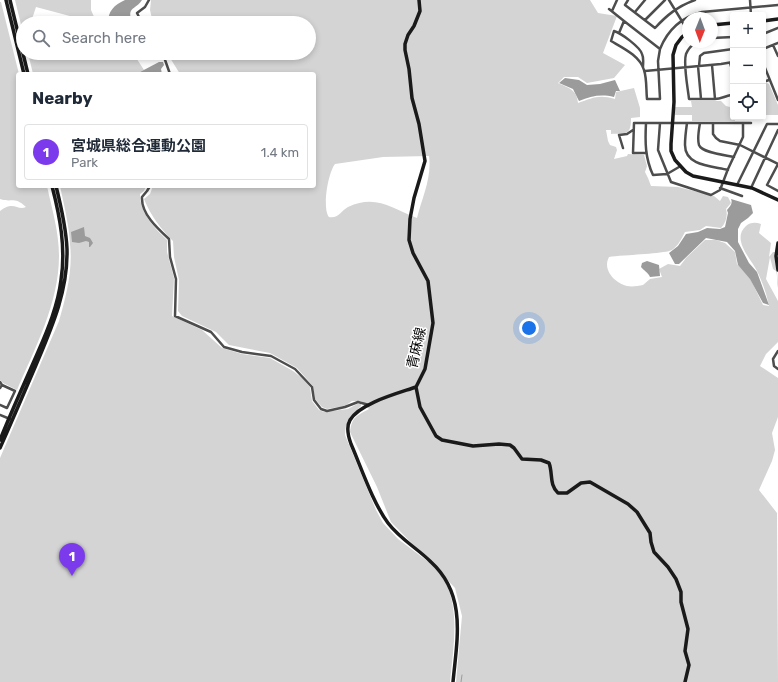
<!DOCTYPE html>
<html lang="en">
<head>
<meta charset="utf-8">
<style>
  body { margin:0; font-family:Rubik,"Noto Sans JP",sans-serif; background:#f6f6f7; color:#1f2937 }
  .controls { position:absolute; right:12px; top:12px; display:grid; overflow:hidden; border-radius:4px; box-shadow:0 2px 6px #0003 }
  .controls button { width:36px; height:36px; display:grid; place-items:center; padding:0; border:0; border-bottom:1px solid #e0e1e3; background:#fff; color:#1f2937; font:20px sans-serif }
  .compass { position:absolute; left:682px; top:12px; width:36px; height:36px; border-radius:50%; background:#fff; box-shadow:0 2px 6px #0003; rotate:181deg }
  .you { position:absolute; left:529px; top:328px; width:14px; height:14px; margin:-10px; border:3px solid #fff; border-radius:50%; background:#1a73e8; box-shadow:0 0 0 6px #1a73e833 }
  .badge { display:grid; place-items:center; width:26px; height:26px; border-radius:50%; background:#7c3aed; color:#fff; font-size:13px; font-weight:700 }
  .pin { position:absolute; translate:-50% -33px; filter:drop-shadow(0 1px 2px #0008) }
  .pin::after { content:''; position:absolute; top:21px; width:14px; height:12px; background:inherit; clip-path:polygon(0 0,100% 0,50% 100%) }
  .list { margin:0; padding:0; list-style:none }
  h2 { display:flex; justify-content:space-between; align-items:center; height:52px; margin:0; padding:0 16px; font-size:17px }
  h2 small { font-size:13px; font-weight:400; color:#747a83 }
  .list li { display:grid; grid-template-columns:26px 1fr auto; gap:12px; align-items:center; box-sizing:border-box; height:56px; margin:0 8px 8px; padding:0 8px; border:1px solid #e0e1e3; border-radius:4px }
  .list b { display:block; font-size:15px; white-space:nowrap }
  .list p { margin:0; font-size:13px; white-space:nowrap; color:#747a83 }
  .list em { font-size:13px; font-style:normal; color:#747a83 }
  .icon { flex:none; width:22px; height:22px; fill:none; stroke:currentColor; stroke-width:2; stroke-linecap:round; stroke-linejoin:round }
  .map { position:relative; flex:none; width:778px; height:682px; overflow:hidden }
  .search { position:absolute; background:#fff; box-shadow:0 2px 6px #0003; left:16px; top:16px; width:300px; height:44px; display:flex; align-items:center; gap:10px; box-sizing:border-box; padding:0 14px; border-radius:22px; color:#747a83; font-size:15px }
  .panel { position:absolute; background:#fff; box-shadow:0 2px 6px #0003; left:16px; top:72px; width:300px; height:116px; border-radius:4px }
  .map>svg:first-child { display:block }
  .green { fill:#d4d4d4; fill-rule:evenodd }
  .water { fill:#9b9b9b }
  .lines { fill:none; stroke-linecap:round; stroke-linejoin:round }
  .stream { stroke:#9b9b9b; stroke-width:1 }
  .street { stroke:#4d4d4d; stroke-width:2.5 }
  .secondary { stroke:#1a1a1a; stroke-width:3.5 }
  .labels { text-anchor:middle; stroke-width:3; stroke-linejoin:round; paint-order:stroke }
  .street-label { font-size:14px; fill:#000; stroke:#fff }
</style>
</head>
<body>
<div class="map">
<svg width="778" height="682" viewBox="0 0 778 682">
  <rect width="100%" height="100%" fill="#fff"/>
  <path class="green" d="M 15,0 L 91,0 L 91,10 L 95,19 L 100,20 L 102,23 L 81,23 L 81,19 L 36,7 L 32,19 L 48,23 L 23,23 L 23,33 Z
    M 151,0 L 590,0 L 598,13 L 617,16 L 603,53 L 625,65 L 614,78 L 587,83 L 578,77 L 564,77 L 558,83 C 569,88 577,90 578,103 C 592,98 599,94 615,99 L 616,92 L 634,88 L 640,108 L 640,117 L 631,118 C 631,136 626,133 611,134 L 611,130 L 606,130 L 608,141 L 610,145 L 616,147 L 617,150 L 614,159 L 627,156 L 628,154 L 644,155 L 647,166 L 645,172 L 648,178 L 651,186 L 678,187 L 714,196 L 720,201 L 723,196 L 728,197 L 731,203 L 726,209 C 728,215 726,223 721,228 L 706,226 L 700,230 L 685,232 C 682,238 678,246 672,250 C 664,254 621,255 609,257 C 602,270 615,283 627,286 C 632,287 638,286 643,285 L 650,279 L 662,277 L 659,269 L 668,264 L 680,266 L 686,258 L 705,240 L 716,240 L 725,243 L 735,252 L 737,264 L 750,278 L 763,305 L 769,306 C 767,295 762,281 757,271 C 751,259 731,239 746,226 C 750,222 756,222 761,224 L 759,233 L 771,243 L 769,257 L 773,252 L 776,252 L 778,288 C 776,282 778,277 776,271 L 773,269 L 770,257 L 766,279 L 778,301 L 778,342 L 766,354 L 760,366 L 778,378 L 778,417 L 772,433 L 775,450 L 772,461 L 759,490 L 777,513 L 778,682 L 456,682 L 462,616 L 455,588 L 435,567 C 439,572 443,577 446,583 C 460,614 453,649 450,682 L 0,682 L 0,458 L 59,321 C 66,297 73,270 70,244 C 69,225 64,205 60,186 L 146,186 L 144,191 L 140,194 C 140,214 154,227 167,240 L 167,252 L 174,278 L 172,316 L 202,330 L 222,348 L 242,354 L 270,358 L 293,371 L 302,378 L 310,387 L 312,401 L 319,410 L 324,412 L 348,409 L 357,404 L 361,404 L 361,406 C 350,417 346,418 345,435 L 376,510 L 383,523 L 398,539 L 434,566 L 391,522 L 377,487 L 350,432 C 352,416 357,416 369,409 L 361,401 L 352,401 L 345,406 L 327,409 L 322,407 L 315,399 L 313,386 L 297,368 L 270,353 L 229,345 L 216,332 L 182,316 L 178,311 L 179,280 L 174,257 L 173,241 C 160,228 151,216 144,199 L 150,194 L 153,186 L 314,186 L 314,74 L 180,74 L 167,53 L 309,53 L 309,23 L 153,23 L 150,10 ZM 429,156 C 432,178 422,198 417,218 C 391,208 376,194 348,207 C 341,211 338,219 329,217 C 322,208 328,173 335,164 L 383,157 Z
    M 0,2 L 1,2 L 19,74 L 18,74 L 18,186 L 47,186 C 52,209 59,232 59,256 C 59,303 35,348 17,390 L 3,383 L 0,380 L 0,211 C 14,200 17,211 26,207 C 14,196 12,203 0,199 Z
    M 28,53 L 133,53 L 144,70 L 140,72 L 141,74 L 33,74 Z
    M 767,83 L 769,84 L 778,105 L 778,115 L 763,115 L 763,84 Z
    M 691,101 L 721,101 L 726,106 L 730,107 L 732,102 L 733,102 L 733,117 L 735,117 L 735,121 L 692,121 L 692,115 L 675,115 L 675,107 L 692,107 Z"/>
  <path class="water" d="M 125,0 L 142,0 C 136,10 125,7 133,23 L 108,23 C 108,11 114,5 125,0 Z
    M 159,62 L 163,62 L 164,65 L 161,69 L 162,74 L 141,74 L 140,72 Z
    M 565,78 L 579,80 L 587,85 L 600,84 L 615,80 L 620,91 L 616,91 L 614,97 C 601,94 591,96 579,101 L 573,89 L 559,83 Z
    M 731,199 L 751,205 L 753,213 L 748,218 L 741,223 L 738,229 L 738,242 L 749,263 L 757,272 L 769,305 L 763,303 L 750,279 L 738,265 L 735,251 L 727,242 L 706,238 L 679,264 L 675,264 L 669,253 L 678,246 L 686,234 L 698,232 L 707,228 L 720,229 L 725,227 L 728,213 L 727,210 C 730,206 733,204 731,199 Z
    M 84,227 L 85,236 L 90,238 L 93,243 L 90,247 L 89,247 L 89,242 L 86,241 L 79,243 L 72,242 L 71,232 Z
    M 647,261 L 659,265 L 660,276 L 650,277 C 648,272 644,271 641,267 L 642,263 Z"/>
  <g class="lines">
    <path class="stream" d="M 461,682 L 462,675"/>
    <path class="street" d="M 628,0 L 625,5 L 655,28 C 667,15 678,6 695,0
      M 669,0 L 688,31
      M 750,0 L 751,15
      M 609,9 L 624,21 L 619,33
      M 612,11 L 617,0
      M 635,12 L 645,0
      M 645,20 L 665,0
      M 624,21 L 660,49 L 658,61 L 660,99 L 647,99 C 646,90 647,79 644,70 C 640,56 623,48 611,41 L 614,31 C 621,33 640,47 642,54 C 644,58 643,63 643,67
      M 142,23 L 137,13 L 145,7 L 149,0
      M 763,34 L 778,28
      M 712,38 L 733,37
      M 696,42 C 692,45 688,49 686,54 C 683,64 688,89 689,99 L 715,99 L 712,65
      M 773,45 L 778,56
      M 660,49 C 668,29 682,17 702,12 L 778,5
      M 763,49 L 778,43
      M 160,53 L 164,57 L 170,74
      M 730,63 L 733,73
      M 763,63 L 778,100
      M 698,66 L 701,99
      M 699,66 L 700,56 L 704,53 L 733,49
      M 645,71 L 721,64 L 733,62
      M 763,82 L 769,80
      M 715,99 C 721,99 725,96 731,95
      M 646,123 C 645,142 645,158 653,175 L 667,174 L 679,167
      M 660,123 L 658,150 L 671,182 L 711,195 L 720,190 L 728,169 L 743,137 L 743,123
      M 687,123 C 686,130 685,138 685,145 C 685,166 712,166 728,170
      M 700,123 C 699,129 697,139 699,145 C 702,153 725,155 734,157
      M 713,123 L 713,134 L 716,138 L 720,141 L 740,145 L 778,164 L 767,185 L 778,191
      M 623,148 L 619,135 L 627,134 L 633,130
      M 645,153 L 633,153 L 634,123 L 751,123
      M 737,185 L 767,124 L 778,124
      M 150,186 L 147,191 L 142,197 C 141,214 158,229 169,239 L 170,257 L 176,279 L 175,316 L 211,332 L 224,347 L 242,352 L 271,356 L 295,369 L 312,387 L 314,400 L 321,409 L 327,411 L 345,407 L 358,402 L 369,405
      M 720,188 L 742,196
      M 751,188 L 778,130
      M 778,351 L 773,359 L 774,366 L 778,369
      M 0,382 L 2,385 L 15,391 L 7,408 L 0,405
      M 0,388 L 2,385
      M 0,415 L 10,419"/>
    <path class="secondary" d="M 6,0 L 24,74
      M 10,0 L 28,74
      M 419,0 L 420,11 L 414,26 L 408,35 L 405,44 L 405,50 L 409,69 L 412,98 L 419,124 L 425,161 L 414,198 L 410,219 L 409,240 L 413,253 L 428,281 L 433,323 L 425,369 L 416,387 C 399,393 360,403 350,420 C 346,427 348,436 351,444 C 361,467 373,503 388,523 C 400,539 417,548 431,562 C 467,595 457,639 453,682
      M 763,21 L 778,19
      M 712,25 L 733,23
      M 688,32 L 682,37 L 676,45 L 673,55 L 674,102 L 671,144 L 671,151 L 675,160 L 686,172 L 693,176 L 752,188 L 778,200
      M 778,243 L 776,256 L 778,270
      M 416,387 L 420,407 L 436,436 L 442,440 L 473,446 L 499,444 L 510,445 L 514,448 L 522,459 L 541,460 L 549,463 C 553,473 549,485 558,493 L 567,493 L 581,483 L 590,482 L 628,504 L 637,512 L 650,533 L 651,542 L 654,552 L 668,567 L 676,579 L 681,592 L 681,602 L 688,629 L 685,651 L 689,665 L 685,682
      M 0,440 C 12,410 25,382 38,352 C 48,329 58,305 61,280 C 66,248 60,217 52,186
      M 0,448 C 12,421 24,393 36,365 C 52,327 68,291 67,249 C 66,227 61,206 56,186"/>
  </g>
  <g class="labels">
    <g class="street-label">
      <text transform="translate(416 348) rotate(-77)" y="5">青麻線</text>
    </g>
  </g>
</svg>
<div class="controls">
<button>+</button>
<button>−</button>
<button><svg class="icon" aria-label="locate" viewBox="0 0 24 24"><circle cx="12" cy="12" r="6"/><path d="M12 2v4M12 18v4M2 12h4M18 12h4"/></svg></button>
</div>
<svg class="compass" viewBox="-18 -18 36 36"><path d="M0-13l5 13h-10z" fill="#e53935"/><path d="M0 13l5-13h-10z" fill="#747a83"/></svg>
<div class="you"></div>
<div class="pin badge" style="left:72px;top:576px">1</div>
<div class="search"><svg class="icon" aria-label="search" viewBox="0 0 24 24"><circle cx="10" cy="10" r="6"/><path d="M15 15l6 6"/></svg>Search here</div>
<section class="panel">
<h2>Nearby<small></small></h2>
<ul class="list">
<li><span class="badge">1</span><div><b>宮城県総合運動公園</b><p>Park</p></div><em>1.4 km</em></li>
</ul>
</section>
</div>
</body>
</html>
